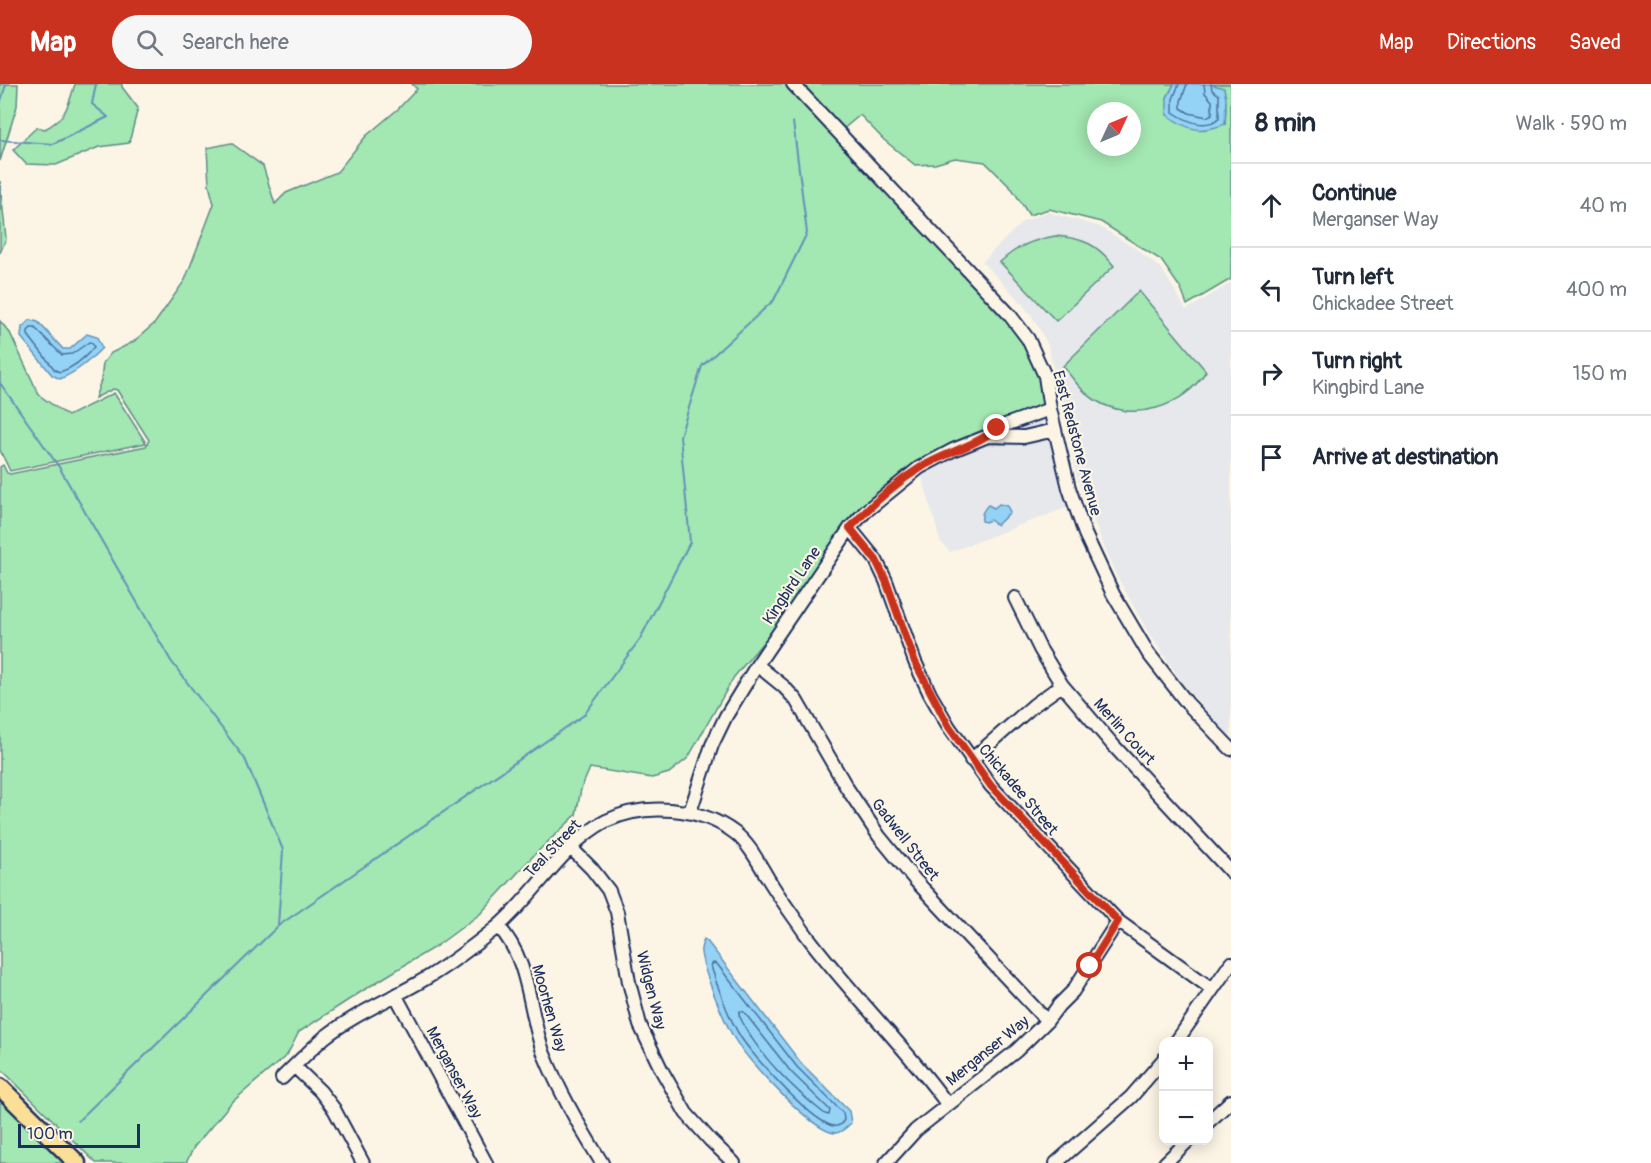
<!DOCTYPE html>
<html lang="en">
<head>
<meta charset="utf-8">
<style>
  body { margin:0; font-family:Pangolin,sans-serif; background:#f6f6f7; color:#1f2937 }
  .controls { position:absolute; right:18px; bottom:18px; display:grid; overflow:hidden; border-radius:12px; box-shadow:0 3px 15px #0003 }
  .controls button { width:54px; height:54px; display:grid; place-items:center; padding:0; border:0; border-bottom:2px solid #e0e1e3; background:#fff; color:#1f2937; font:30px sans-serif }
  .compass { position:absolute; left:1087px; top:18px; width:54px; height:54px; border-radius:50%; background:#fff; box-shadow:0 3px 15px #0003; rotate:46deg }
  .scale { position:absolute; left:18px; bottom:15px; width:122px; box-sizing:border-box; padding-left:6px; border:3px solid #1b2f5e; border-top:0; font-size:16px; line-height:21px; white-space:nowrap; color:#1b2f5e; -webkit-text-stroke:4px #fcf5e5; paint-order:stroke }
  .stop { position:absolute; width:18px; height:18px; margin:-14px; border:4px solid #c8321e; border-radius:50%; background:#fff }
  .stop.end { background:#c8321e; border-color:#fff; box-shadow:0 2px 6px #0008 }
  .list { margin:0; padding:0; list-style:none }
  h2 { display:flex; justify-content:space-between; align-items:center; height:78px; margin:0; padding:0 24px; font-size:26px }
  h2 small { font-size:20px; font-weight:400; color:#747a83 }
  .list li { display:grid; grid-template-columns:39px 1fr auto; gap:18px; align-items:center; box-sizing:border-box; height:84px; padding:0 24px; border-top:2px solid #e0e1e3 }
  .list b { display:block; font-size:22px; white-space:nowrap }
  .list p { margin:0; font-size:20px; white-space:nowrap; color:#747a83 }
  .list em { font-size:20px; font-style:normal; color:#747a83 }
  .icon { flex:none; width:33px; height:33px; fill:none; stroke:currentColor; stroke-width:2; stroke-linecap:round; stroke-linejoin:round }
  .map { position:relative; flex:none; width:1231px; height:1079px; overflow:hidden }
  header { display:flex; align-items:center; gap:36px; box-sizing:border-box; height:84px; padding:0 30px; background:#c8321e; color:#fff }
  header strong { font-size:28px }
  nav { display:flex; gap:33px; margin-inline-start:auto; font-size:21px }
  .search { width:420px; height:54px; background:#f6f6f7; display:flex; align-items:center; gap:15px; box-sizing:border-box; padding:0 21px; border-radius:33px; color:#747a83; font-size:22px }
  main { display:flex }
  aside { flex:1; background:#fff }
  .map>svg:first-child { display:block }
  .built { fill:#e6e8eb }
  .green { fill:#a3e7b2; stroke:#5f8b88; stroke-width:1.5; fill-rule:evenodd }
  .water { fill:#94d3f6; stroke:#6491b9; stroke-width:1.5 }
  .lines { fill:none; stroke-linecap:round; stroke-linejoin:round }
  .shore { stroke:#4b719b; stroke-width:1.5 }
  .stream { stroke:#6491b9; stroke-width:2 }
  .minor-casing { stroke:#1b2f5e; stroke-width:16 }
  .highway-casing { stroke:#1b2f5e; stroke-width:21 }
  .minor { stroke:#fcf5e5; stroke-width:12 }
  .highway { stroke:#fbdf96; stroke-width:16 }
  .route { stroke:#c8321e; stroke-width:8 }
  .labels { text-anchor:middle; stroke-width:4.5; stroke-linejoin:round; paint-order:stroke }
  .street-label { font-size:16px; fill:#1b2f5e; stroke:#fcf5e5 }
</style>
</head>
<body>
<header>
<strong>Map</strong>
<div class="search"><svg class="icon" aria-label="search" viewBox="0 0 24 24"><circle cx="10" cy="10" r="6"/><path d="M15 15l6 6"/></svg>Search here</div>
<nav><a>Map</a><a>Directions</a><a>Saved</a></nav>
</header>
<main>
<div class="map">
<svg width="1231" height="1079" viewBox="0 0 1231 1079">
  <rect width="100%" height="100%" fill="#fcf5e5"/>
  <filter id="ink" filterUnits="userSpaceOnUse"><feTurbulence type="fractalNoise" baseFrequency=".0167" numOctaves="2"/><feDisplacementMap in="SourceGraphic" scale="12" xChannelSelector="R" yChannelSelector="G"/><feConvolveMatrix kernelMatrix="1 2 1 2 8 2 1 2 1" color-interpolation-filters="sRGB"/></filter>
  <g filter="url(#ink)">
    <path class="built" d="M 1047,128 L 1098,142 L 1135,164 L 1162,185 L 1186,226 L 1231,199 L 1231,654 L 1185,603 L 1147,546 L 1114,487 L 1079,400 L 1070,361 L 1065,328 L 1047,259 L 1035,237 L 1021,218 L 982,178 L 1022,138 Z
      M 1047,331 L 1071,422 L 950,468 L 940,457 L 919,382 L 992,346 Z"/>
    <path class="green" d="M 0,0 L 18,0 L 17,22 L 0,77 Z
      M 75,0 L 122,0 L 122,3 L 138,24 L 129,59 L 99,63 L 56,81 L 26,80 L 13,66 L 37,43 L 45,45 C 67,33 68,22 75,0 Z
      M 412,0 L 787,0 L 1006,233 L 1024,258 L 1041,294 L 1047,331 L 991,346 L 881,410 L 805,502 L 770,550 L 734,593 L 688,674 L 669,689 L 652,694 L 590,684 L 581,705 L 576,731 L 534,771 L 480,830 L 438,861 L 367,904 L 299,948 L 287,971 L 231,1019 L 194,1063 L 186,1079 L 96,1079 L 0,984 L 0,383 L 3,381 L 7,389 L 10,390 L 146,362 L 149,356 L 117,306 L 113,305 L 95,314 L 101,296 L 103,279 L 111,269 L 133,258 L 155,239 L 185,196 L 214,120 L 209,101 L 207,64 L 231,59 L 263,82 L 275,120 L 286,109 L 337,88 L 366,52 L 398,25 L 417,5 Z
      M 800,0 L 1174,0 L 1167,14 L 1225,40 C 1226,22 1230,7 1210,0 L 1231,0 L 1231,195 L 1187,221 L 1181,205 L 1161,176 L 1101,138 L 1049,125 L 1029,131 L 1013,106 L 985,78 L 955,74 L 935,80 L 915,81 L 884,56 L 860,31 L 842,46 ZM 1096,27 L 1132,27 L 1132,63 L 1096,63 Z
      M 0,97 L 6,155 L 0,169 Z
      M 1055,152 C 1083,154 1097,160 1114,182 L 1056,237 L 1000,178 C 1018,162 1032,156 1055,152 Z
      M 1139,207 L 1206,287 C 1184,323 1133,340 1095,316 C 1081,307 1073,295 1063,282 Z
      M 0,237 L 10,249 L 39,311 L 68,332 L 114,309 L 146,359 L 10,387 L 0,366 Z
      M 0,1015 L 64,1079 L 0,1079 Z"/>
    <path class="water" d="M 1174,0 L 1210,0 L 1224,4 L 1226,14 L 1225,40 C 1200,50 1188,46 1167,31 L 1167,14 Z
      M 30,236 L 38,238 L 63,265 L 70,265 L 87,250 L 97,253 L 102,264 C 89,277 77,288 60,295 L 52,291 L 21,253 L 22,243 Z
      M 999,420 L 1007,422 L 1010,428 L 997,441 L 990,436 L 985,438 L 982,437 C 981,430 983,426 988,421 L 994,424 Z
      M 704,855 L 707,857 L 801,979 L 849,1027 L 851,1039 C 847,1043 843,1048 836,1049 C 814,1050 745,974 734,954 C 724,937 703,887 701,868 C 700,864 703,859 704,855 Z"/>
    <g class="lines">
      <path class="shore" d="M 1179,0 L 1173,15 L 1173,28 C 1186,37 1206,46 1219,34 L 1219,11 L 1212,6 L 1211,0
        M 1187,0 L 1181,17 L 1181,24 L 1189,29 L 1207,33 L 1212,30 L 1212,17 L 1205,9 L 1204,0
        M 31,244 L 35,244 L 62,271 L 72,270 L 89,258 L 92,259 L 94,263 C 85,274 73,284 60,288 L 55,286 L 28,251 L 28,247 Z
        M 713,879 L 717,880 L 797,983 L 843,1029 L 844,1036 C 842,1039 841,1041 837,1042 C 818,1046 750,969 740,952 C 729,934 717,902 711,882 Z
        M 740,927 L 744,928 L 791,988 L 830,1026 L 829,1031 L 825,1030 C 793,1005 755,968 739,931 Z"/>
      <path class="stream" d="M 0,20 L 6,0
        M 0,56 L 53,60 L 108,33 L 92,20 L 96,0
        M 0,299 L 59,383 L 171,577 L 245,675 L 283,766 L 278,842
        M 78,1037 L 278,842 L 584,631 L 640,555 L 690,458 L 680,352 L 702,282 L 774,216 L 807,149 L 793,38"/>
      <defs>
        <path id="minor" d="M 793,0 L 1009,230 L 1028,255 L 1045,292 L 1050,325 L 1069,404 L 1085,450 L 1113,510 L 1148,569 L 1187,619 L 1231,665
          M 988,352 L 1024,353 L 1055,346
          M 850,444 L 876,476 L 886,497 L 915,578 L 930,610 L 949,643 L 991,702 L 1118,837 L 1212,905
          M 1015,514 L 1040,565 L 1062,601 L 1113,661 L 1231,788
          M 757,581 L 783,602 L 796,616 L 847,704 L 879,752 L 915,796 L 1047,937
          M 971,676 L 1034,621 L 1062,601
          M 690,728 L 712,661 L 726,632 L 757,581 L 850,444 L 866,427 L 919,384 L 953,366 L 988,352 L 997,344 L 1050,325
          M 571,764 L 592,785 L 609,807 L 617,828 L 629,898 L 640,941 L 662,987 L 686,1029 L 710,1056 L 734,1079
          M 498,842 C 531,877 528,928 544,970 C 560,1009 580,1044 602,1079
          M 396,912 L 486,1079
          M 1176,958 L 1231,879
          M 294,982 L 320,1007 L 334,1025 L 363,1079
          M 282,994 C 296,980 310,966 325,953 C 357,928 396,913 430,892 C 453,878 476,860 496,844 C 534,813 563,759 606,737 C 645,718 701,723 735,749 C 751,761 761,784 772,801 C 782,817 794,833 805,849 C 849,909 904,960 947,1020
          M 1208,1038 L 1231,1017
          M 886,1079 L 916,1046 L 1016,967 L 1047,937 L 1059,921 L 1073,907 L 1118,837
          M 1056,1079 L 1131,1013 L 1164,975
          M 1165,1079 L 1189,1056"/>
        <path id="highway" d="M 0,1003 L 77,1079"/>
      </defs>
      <use href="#minor" class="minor-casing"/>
      <use href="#highway" class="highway-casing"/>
      <use href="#minor" class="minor"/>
      <use href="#highway" class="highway"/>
    </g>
  </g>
  <g class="lines" filter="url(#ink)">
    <path class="route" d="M 997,344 C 976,362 944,369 920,384 C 894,400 870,422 850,444 L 876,476 L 886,497 L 915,578 L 949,643 L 991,702 L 1118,837 L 1090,882"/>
  </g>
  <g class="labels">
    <g class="street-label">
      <text transform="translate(1078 359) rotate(75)" y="6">East Redstone Avenue</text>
      <text transform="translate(791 501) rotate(-56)" y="6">Kingbird Lane</text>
      <text transform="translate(1125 647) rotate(48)" y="6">Merlin Court</text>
      <text transform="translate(1019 705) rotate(50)" y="6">Chickadee Street</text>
      <text transform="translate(906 755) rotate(52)" y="6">Gadwell Street</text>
      <text transform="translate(552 764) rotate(-46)" y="6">Teal Street</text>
      <text transform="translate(652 906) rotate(76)" y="6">Widgen Way</text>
      <text transform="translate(550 924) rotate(74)" y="6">Moorhen Way</text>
      <text transform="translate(987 966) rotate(-39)" y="6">Merganser Way</text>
      <text transform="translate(455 988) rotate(62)" y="6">Merganser Way</text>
    </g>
  </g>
</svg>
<div class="controls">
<button>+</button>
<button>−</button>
</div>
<svg class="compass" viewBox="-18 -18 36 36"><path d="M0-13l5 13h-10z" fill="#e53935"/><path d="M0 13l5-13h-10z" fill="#747a83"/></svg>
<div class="scale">100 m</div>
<div class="stop" style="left:1090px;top:882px"></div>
<div class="stop end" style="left:997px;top:344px"></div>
</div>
<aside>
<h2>8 min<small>Walk · 590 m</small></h2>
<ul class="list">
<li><svg class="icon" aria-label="ahead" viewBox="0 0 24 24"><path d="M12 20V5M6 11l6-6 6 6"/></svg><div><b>Continue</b><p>Merganser Way</p></div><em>40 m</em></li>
<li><svg class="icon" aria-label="left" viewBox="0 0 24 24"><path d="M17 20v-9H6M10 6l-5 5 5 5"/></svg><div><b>Turn left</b><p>Chickadee Street</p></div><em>400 m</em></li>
<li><svg class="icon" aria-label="right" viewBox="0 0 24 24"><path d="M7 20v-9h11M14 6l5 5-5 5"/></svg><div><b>Turn right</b><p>Kingbird Lane</p></div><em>150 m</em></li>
<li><svg class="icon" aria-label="arrive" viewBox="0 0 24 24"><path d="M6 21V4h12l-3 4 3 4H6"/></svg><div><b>Arrive at destination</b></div></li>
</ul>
</aside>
</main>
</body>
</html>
